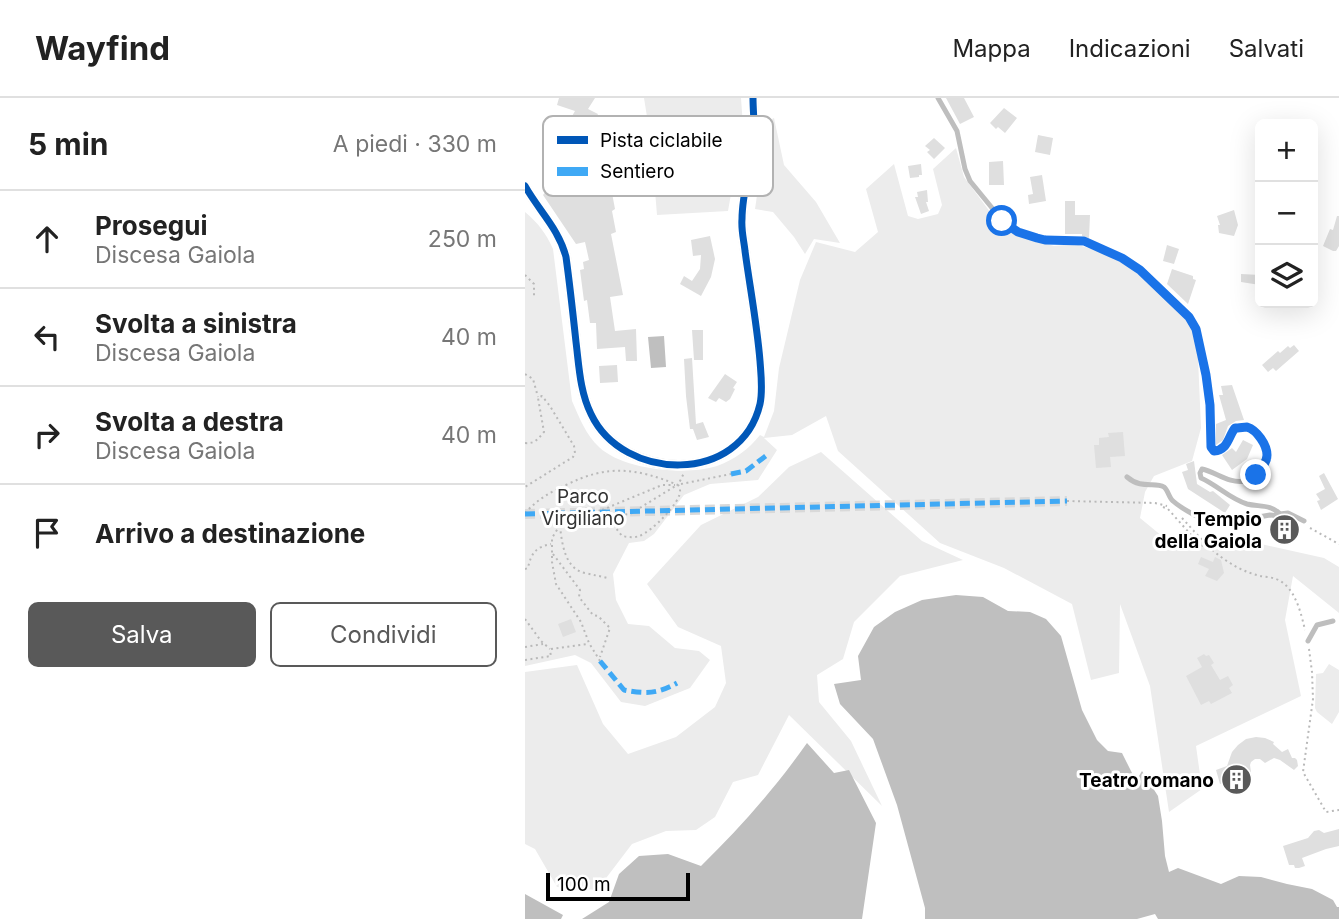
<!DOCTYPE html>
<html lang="it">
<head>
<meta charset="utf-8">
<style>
  body { margin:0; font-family:Inter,sans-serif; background:#f6f6f6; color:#222 }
  .controls { position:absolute; right:21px; top:21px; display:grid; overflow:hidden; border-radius:10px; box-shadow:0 7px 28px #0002 }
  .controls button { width:63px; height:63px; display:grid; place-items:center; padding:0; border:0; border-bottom:2px solid #e0e0e0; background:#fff; color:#222; font:35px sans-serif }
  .scale { position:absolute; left:21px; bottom:18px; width:144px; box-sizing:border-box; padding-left:7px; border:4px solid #000; border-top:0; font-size:19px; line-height:24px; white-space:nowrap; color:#000; -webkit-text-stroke:5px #fff; paint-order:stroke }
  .stop { position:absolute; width:21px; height:21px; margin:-16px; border:5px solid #1a73e8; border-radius:50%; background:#fff }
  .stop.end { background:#1a73e8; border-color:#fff; box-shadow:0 2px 7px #0008 }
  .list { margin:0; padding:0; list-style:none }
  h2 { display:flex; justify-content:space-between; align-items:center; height:91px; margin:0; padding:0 28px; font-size:30px }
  h2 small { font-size:23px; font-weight:400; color:#767676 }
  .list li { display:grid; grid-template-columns:46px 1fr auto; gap:21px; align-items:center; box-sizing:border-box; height:98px; padding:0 28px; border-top:2px solid #e0e0e0 }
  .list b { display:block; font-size:26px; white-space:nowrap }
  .list p { margin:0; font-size:23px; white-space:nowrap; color:#767676 }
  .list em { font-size:23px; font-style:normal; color:#767676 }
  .actions { display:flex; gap:14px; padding:21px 28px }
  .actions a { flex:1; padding:16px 0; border:2px solid #595959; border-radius:10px; text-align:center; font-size:24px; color:#595959 }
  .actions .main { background:#595959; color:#fff }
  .icon { flex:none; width:38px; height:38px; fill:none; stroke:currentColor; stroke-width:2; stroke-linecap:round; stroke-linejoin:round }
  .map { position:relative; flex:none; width:814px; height:821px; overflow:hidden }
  header { display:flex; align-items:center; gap:42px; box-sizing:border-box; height:98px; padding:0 35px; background:#fff; border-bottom:2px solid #e0e0e0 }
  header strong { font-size:33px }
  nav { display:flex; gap:38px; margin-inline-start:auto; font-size:24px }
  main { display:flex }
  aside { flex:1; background:#fff }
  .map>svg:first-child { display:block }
  .green { fill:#ececec }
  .water { fill:#bfbfbf }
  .building { fill:#dfdfdf }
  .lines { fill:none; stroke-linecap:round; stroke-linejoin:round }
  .street-tunnel { stroke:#d9d9d9; stroke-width:10; stroke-dasharray:10 5; stroke-linecap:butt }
  .path { stroke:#b9b9b9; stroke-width:2; stroke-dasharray:2 3.5; stroke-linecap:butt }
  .lane { stroke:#bebebe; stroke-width:5 }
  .street { stroke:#bebebe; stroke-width:10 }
  .quiet { stroke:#3fa9f5; stroke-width:5; stroke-dasharray:10 5; stroke-linecap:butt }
  .cycleway-casing { stroke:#fff; stroke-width:11 }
  .cycleway { stroke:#0057b8; stroke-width:7 }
  .route { stroke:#1a73e8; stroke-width:9 }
  .labels { text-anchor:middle; stroke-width:6; stroke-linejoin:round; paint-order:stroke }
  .park-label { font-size:19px; fill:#333; stroke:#fff }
  .poi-label { font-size:19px; font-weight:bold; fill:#000; stroke:#fff; text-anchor:end }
  .key { fill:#fff; stroke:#b2b2b2; stroke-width:2 }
  .key-label { font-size:19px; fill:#000 }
</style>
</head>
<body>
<header>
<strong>Wayfind</strong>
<nav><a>Mappa</a><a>Indicazioni</a><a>Salvati</a></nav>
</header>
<main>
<aside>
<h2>5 min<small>A piedi · 330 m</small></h2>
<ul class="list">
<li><svg class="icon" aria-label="ahead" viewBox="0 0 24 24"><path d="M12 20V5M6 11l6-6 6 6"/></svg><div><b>Prosegui</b><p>Discesa Gaiola</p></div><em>250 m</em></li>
<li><svg class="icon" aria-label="left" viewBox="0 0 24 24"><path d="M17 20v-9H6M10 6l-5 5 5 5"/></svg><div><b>Svolta a sinistra</b><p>Discesa Gaiola</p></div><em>40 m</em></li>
<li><svg class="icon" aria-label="right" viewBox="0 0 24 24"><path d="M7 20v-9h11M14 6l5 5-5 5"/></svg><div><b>Svolta a destra</b><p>Discesa Gaiola</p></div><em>40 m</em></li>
<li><svg class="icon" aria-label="arrive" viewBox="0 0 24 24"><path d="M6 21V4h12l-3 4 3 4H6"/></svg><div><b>Arrivo a destinazione</b></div></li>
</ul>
<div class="actions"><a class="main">Salva</a><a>Condividi</a></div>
</aside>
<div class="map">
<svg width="814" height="821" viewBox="0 0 814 821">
  <rect width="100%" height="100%" fill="#fff"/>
  <path class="green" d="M 119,0 L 216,0 L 218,28 L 203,113 L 132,117 L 126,44 Z
    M 249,20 L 259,67 L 291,104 L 315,145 L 289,141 L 280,156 L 269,139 L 248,114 L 230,111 L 243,23 Z
    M 431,50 L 439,79 L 477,130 L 499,140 L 529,148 L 550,146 L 580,155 L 608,172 L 646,205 L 664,224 L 670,240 L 673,260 L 676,330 L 667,363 L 629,378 L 620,394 L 615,420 L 643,443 L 727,444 L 799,460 L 814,469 L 814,515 L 768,478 L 760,522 L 776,598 L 671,648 L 677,691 L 644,714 L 625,588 L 595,506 L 594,575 L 566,582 L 547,506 L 479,470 L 415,445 L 313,353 L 301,318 L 267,337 L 239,340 L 252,352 L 233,382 L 185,386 L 159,397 L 129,436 L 119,443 L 104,445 L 88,476 L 91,502 L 103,526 L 124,528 L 150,550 L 174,553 L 185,562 L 165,590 L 120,608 L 96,604 L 66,565 L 50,557 L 0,568 L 0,114 C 13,125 21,135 28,151 L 47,303 C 54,319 61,337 74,349 C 98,372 161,378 192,368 C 209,362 224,351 235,337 L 239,339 L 249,313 L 254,270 L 275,182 L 291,144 L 330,154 L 353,134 L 341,91 L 369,66 L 383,118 L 393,121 L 413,116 L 417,107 L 408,71 Z
    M 296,354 L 397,443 L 438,462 L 375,478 L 329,524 L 318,561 L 292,577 L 294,604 L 326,643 L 357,708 L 264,617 L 233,677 L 208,684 L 190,719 L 171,732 L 141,733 L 107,746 L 72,792 L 32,789 L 10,751 L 0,746 L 0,574 L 52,567 L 78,626 L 103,656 L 151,639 L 190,609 L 201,585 L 196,548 L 153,529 L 122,486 L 176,427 L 233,399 L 264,369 Z
    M 804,566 L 814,572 L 814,614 L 807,626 L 792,614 L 790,610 L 791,576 L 798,575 Z"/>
  <path class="water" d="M 139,238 L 141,269 L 126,270 L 123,239 Z
    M 431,497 L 458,499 L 483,513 L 505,514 L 521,521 L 536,538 L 557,612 L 572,642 L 583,653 L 597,655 L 611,683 L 617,673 L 633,698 L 637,723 L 640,758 L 644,774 L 653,770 L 696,786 L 714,778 L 736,779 L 762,786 L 787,791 L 808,802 L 812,809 L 814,809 L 814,821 L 633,821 L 630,816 L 612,821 L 400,821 L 400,810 L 372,707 L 348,641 L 315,606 L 309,586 L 336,582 L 333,558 L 349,529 L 370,514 L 397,502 Z
    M 282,645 L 309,675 L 324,672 L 351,725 L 337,821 L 57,821 L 84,804 L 94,776 L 114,758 L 143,756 L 176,768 C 215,730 251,689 282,645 Z
    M 0,796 L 38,817 L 36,821 L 0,821 Z"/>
  <path class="building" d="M 34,0 L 70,0 L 63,11 L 73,16 L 64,35 L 55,30 L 39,62 L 21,53 L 32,32 L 41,36 L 50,21 L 46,20 L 50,13 L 32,7 Z
    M 421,0 L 439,0 L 449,19 L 435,26 Z
    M 479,10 L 492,20 L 480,35 L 473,29 L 471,31 L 465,25 Z
    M 513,37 L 528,40 L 525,57 L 510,54 Z
    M 409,40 L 420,50 L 409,61 L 402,54 L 405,52 L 400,48 Z
    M 48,56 L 52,60 L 41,73 L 46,79 L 42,83 L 51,99 L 69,94 L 62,74 L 79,70 L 87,95 L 90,111 L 87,113 L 91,134 L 86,136 L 98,197 L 85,199 L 90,233 L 111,231 L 112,263 L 101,263 L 100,249 L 72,251 L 71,225 L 65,225 L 62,202 L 59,203 L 55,172 L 59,171 L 58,164 L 64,162 L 60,144 L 51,146 L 18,97 L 29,84 L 25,80 Z
    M 478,63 L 479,87 L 464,87 L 464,64 Z
    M 396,66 L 397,77 L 394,77 L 394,79 L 385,80 L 383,68 Z
    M 517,77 L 521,103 L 504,106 L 503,97 L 508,96 L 505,79 Z
    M 402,92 L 403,104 L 401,104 L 404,113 L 396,116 L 390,99 L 393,99 L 392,94 Z
    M 540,103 L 550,103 L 550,117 L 565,117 L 564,140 L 557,138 L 557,136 L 540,136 Z
    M 709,112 L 713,127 L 709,138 L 694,135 L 693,127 L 695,127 L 692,118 Z
    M 812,118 L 814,118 L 814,148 L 811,153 L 808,153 L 798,148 L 805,131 L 808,132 Z
    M 185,138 L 190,161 L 186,179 L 176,198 L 155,186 L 159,178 L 167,183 L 175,171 L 176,157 L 168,158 L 166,142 Z
    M 642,147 L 654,151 L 649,166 L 638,163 Z
    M 647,171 L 668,178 L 668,181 L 671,182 L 663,206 L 642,186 Z
    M 716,176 L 735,177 L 735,187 L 716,184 Z
    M 167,232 L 178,232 L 178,262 L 169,262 Z
    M 769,247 L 774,253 L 751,273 L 748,270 L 743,274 L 737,267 L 753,253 L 755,255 L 763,248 L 765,250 Z
    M 167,260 L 171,326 L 178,324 L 184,339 L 172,342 L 168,331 L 165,331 L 161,298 L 159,261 Z
    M 92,267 L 93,284 L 75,285 L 74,268 Z
    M 200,276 L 212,284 L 208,290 L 210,291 L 205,301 L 201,304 L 194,300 L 191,304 L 183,300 Z
    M 707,287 L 719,322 L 711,323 L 703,328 L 698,342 L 691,347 L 691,326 L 701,322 L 694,297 L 698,297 L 696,288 Z
    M 598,334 L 600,358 L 585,359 L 586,369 L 571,370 L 569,347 L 574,347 L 574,340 L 584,339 L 583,335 Z
    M 718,342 L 728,347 L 722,361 L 707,372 L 697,357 L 707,350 L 711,354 Z
    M 669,363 L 672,386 L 685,394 L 688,393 L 705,407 L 700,415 L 663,391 L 657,374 L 663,372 L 661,366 Z
    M 799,375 L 813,401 L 796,412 L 792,403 L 795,402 L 791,396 L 800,391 L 794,378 Z
    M 676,459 L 688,464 L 690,459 L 696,462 L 699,475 L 692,483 L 680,478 L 684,471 L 673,466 Z
    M 46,521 L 51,534 L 38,539 L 33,526 Z
    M 679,556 L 681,558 L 684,557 L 689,565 L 686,567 L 695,582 L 703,578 L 708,587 L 704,590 L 707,595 L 686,606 L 684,603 L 676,607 L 661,578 L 677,569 L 672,560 Z
    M 731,639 L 740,640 L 749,644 L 748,646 L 757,654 L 763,651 L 767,660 L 770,660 L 772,662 L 773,668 L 769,672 L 755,662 L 749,660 L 740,665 L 735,661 L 730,661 L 726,664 L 725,667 L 726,674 L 705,687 L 705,682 L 695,686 L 691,672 L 702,668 L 707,654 L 713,647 L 721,641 Z
    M 814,731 L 814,748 L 801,751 L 777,760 L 780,768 L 774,770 L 770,770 L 769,767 L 764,767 L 758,748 L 783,740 L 789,733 L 794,732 L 799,735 Z"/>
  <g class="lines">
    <path class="street-tunnel" d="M 0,416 L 542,403"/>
    <path class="path" d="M 0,177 L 9,186 L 9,200
      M 0,276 L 8,281 L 13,299
      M 0,345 C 10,346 13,341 19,334 L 13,300 L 17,298 L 25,308 L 49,348 L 50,355 L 48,359 L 0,389
      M 156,386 L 206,376
      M 542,403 L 630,405 L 642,408
      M 638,409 L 643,411 L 675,447 L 683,449
      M 77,412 L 137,387 L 150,387
      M 79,412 L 95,417 L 105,416 L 152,387
      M 0,415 C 12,402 25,394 41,387 C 83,366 111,370 153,387
      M 657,420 C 672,436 685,453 705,465 C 714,471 724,475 735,478 C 740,479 746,479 751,481 C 770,488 776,515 780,532
      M 35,428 C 37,446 40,471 60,475 C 68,477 75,478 82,480
      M 785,430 L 814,446
      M 28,456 L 55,492 L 54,499 L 68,517 L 73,518 L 85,530 L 75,559
      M 0,471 L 3,470 C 6,455 11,449 26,446
      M 0,521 L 16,543 L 25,551
      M 0,549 L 18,546
      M 26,551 L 62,546
      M 784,551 L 787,574 L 788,601 L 778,674 L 801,714 L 814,712
      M 0,562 L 26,558 L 25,553
      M 75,563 L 64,545 L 56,524 L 31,486 L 27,464 L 27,440 L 35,427 L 49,418 L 77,412 L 97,438 C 103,439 109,440 114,438 C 125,435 157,404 155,392 C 155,390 154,388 153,387 L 159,375"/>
    <path class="lane" d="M 413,0 L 432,33 L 440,71 L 445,83 L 481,127 L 493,134 L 520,142 L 559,143 L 597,160 L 615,172 L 664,219 L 671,231 L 681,277 L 685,307 L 686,349 L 689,353 C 703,352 703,339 711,330 C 748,325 751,378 720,383 C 704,386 691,374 677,371 L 675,375 L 676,380 C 692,387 705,401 722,406 C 734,409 746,406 755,416 L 755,418 L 745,417 L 687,427 C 675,419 659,413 648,403 C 644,400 643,392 639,389 C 630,383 617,392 602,379
      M 755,416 L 763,415 L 779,423
      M 783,543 L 792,527 L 808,523"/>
    <path class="street" d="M 0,88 C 14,113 34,131 41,159 C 45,188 48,216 51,244 C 54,268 55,294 66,316 C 98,384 216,387 235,306 C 238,292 236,277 235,263 C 232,226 225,190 220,153 C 219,143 216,132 217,121 C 217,95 226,69 229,42 C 230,29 228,14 228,0"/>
    <path class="quiet" d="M 206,376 L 221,373 L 242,357
      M 0,416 L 542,403
      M 75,563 L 99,592 C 121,596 132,596 152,585"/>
    <defs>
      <path id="cycleway" d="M 0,88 C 14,113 34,131 41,159 C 45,188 48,216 51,244 C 54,268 55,294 66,316 C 98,384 216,387 235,306 C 238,292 236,277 235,263 C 232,226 225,190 220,153 C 219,143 216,132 217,121 C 217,95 226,69 229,42 C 230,29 228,14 228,0"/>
    </defs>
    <use href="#cycleway" class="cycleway-casing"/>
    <use href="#cycleway" class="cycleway"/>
  </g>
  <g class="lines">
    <path class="route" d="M 477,123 L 493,134 L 512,140 L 520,142 L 559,143 L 597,160 L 615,172 L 664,219 L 671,231 L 681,277 L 685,307 L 686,349 L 689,353 C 703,352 703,339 710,330 C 713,330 720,329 722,329 C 732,332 742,347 742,357 C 742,365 736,371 731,377"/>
  </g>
  <defs>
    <symbol id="building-disc" viewBox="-11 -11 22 22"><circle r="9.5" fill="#595959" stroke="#fff"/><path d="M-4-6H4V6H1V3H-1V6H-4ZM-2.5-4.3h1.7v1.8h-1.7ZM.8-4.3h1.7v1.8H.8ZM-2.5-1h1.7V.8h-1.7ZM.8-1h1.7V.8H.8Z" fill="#fff"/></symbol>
  </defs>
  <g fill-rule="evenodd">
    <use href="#building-disc" x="742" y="414" width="35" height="35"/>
    <use href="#building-disc" x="694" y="664" width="35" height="35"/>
  </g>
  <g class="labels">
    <g class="park-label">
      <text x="58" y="405">Parco<tspan x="58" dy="22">Virgiliano</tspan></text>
    </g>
    <g class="poi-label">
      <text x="737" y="428">Tempio<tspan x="737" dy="22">della Gaiola</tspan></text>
      <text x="689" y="689">Teatro romano</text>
    </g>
  </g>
  <rect x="18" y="18" width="230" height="80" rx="10" class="key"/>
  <rect x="32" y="38" width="31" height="8" fill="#0057b8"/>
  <rect x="32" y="69" width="31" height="9" fill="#3fa9f5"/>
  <g class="key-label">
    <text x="75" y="49">Pista ciclabile</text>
    <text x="75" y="80">Sentiero</text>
  </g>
</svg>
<div class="controls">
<button>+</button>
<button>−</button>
<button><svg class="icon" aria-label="layers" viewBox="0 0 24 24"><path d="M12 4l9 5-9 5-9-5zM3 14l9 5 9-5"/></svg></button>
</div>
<div class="scale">100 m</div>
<div class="stop" style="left:477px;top:123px"></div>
<div class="stop end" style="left:731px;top:377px"></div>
</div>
</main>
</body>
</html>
